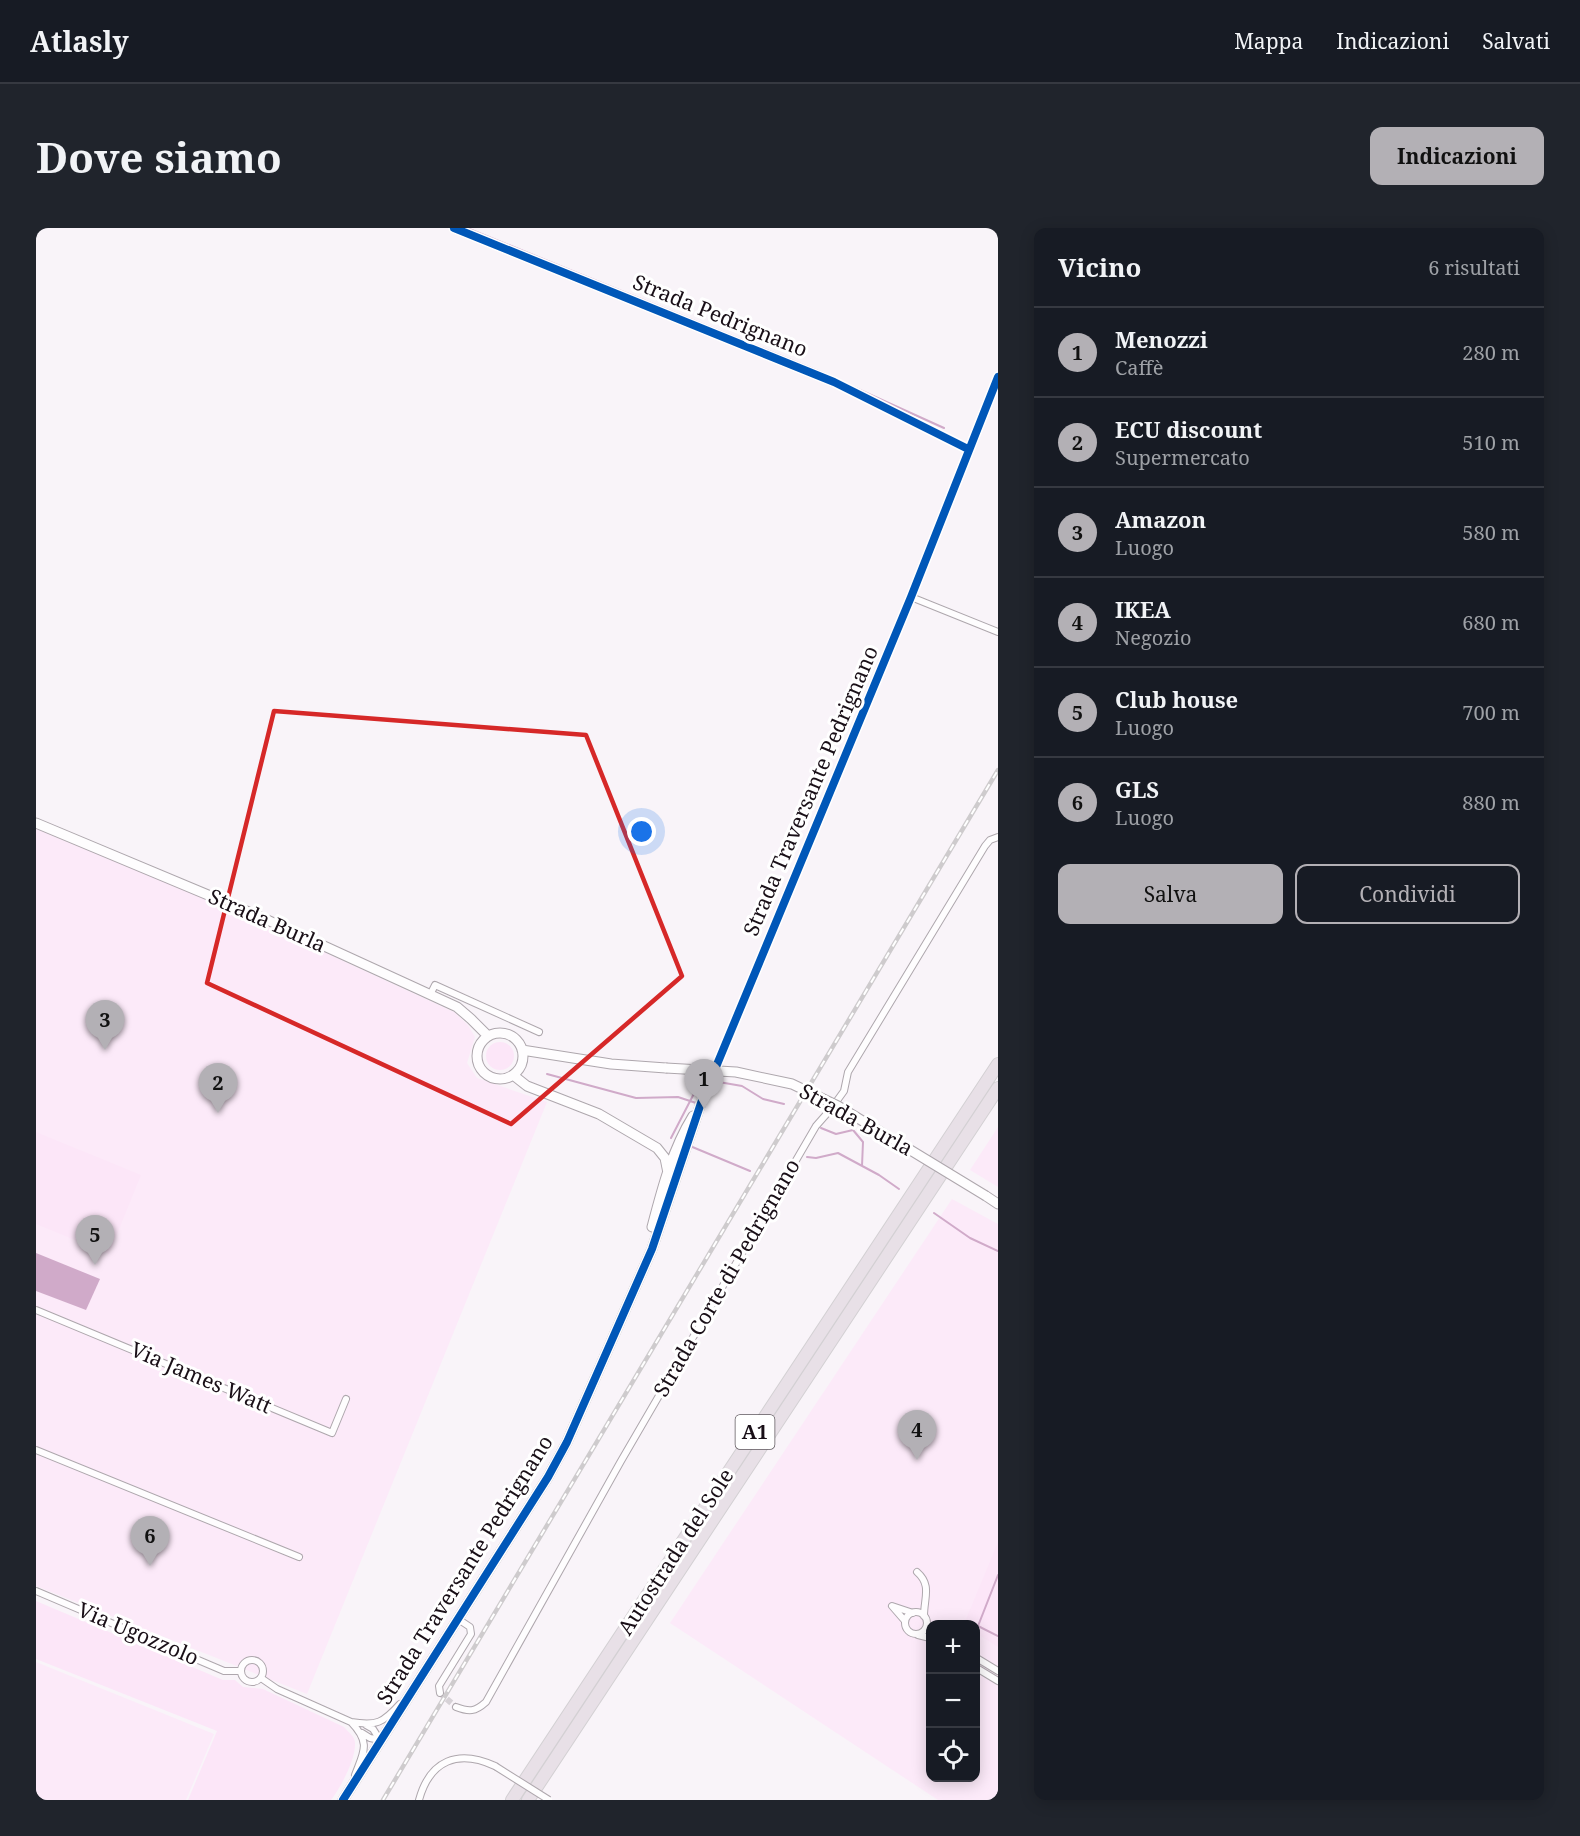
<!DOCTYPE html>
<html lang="it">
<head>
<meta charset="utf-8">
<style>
  body { margin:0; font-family:"Noto Serif",serif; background:#20242c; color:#f1f3f6 }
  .controls { position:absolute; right:18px; bottom:18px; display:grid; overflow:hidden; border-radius:12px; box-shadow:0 3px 15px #0003 }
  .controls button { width:54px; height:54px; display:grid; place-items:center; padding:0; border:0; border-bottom:2px solid #363941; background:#171b24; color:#f1f3f6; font:30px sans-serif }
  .you { position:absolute; left:606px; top:604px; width:21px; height:21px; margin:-15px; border:4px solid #fff; border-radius:50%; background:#1a73e8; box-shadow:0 0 0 9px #1a73e833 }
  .badge { display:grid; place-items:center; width:39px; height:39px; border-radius:50%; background:#b3b0b5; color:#111; font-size:20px; font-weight:700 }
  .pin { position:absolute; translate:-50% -50px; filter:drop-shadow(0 2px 3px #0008) }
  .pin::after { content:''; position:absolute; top:32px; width:21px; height:18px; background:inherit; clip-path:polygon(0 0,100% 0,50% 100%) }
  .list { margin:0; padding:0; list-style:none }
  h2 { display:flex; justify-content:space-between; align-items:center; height:78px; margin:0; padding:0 24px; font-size:26px }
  h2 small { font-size:20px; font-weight:400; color:#9ea1a6 }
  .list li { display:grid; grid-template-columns:39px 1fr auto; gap:18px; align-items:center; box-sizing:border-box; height:90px; padding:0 24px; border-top:2px solid #363941 }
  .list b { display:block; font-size:22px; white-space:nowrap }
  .list p { margin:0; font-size:20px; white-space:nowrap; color:#9ea1a6 }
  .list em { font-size:20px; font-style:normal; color:#9ea1a6 }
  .actions { display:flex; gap:12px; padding:18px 24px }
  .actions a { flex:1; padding:14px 0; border:2px solid #b3b0b5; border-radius:12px; text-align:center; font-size:21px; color:#b3b0b5 }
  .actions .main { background:#b3b0b5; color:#111 }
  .icon { flex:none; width:33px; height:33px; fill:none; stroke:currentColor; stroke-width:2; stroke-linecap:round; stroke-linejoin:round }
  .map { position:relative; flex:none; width:962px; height:1572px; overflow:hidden; border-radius:12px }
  header { display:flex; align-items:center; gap:36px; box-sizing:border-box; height:84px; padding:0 30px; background:#171b24; border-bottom:2px solid #363941 }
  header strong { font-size:28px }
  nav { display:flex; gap:33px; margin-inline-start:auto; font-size:21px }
  .intro { display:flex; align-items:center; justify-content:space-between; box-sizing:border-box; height:144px; padding:0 36px }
  h1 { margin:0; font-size:42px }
  .button { padding:15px 27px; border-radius:12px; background:#b3b0b5; color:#111; font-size:21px; font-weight:700 }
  main { display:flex; gap:36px; padding:0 36px }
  aside { flex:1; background:#171b24; border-radius:12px; box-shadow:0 3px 15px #0003 }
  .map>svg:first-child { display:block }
  .built { fill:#fceaf9; fill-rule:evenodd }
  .green { fill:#fce6f8 }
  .water { fill:#d0aac9 }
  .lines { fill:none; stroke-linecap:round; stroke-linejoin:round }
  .stream { stroke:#d0aac9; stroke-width:2 }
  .street-tunnel { stroke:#d7d2d7; stroke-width:6; stroke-dasharray:6 3; stroke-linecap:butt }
  .street-casing { stroke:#aea7ad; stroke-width:8 }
  .secondary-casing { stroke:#aea7ad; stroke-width:11 }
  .highway-casing { stroke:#d3d0d3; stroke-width:14 }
  .street { stroke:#fefdfe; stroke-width:6 }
  .secondary { stroke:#fefdfe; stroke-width:9 }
  .highway { stroke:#e8e0e7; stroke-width:12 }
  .rail-casing { stroke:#cecbcd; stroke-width:4.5 }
  .rail { stroke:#fff; stroke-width:2; stroke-dasharray:7; stroke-linecap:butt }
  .street-bridge-casing { stroke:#aea7ad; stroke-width:8; stroke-linecap:butt }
  .secondary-bridge-casing { stroke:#aea7ad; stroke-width:11; stroke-linecap:butt }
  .street-bridge { stroke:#fefdfe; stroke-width:6 }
  .secondary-bridge { stroke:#fefdfe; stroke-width:9 }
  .cycleway-casing { stroke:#fff; stroke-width:11 }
  .cycleway { stroke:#0057b8; stroke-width:8 }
  .marked { fill:none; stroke:#d62828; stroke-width:4.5; stroke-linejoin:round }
  .labels { text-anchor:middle; stroke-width:6; stroke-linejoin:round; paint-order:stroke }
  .shield { fill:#fff; stroke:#5e575d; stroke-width:1.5 }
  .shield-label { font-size:20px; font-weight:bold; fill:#190f17 }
  .street-label { font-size:21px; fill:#190f17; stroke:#fff }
</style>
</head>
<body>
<header>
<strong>Atlasly</strong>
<nav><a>Mappa</a><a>Indicazioni</a><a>Salvati</a></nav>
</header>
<div class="intro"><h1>Dove siamo</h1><a class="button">Indicazioni</a></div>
<main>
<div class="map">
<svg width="962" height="1572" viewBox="0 0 962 1572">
  <rect width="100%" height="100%" fill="#f9f4f9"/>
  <path class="built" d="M 0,601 L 192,680 L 418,784 L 432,797 L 439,809 L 431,835 L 441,850 L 511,874 L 271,1466 L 0,1358 Z
    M 962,899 L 962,959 L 934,942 Z
    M 916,971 L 962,996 L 962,1572 L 902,1572 L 634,1395 ZM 894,1396 L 939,1396 L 939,1550 L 894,1550 Z
    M 0,1434 L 178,1506 L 150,1572 L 0,1572 Z"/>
  <path class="green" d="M450 828a14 14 0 1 1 28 0a14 14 0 1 1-28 0Z
    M 0,904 L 105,947 L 73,1026 L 0,996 Z
    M 962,1314 L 962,1419 L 940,1405 L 939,1396 L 928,1396 Z
    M 0,1373 L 187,1452 L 199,1452 L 207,1459 L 227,1461 L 308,1499 C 312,1504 319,1508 319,1515 C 320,1531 305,1559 295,1572 L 152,1572 L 181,1503 L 0,1431 Z"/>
  <path class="water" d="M 0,1025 L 64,1051 L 50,1082 L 0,1063 Z"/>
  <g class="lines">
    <path class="stream" d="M 431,0 L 782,143 L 908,200
      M 511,846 L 600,870 L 642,869 L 660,875
      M 677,853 L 706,858 L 727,871 L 748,876
      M 785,900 L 800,906 L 817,902 L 827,914 L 826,938
      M 635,910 L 666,850 L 672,851
      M 654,918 L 714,943
      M 771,929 L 780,930 L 802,925 L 843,947 L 863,961
      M 898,985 L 934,1010 L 962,1023
      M 962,1347 L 942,1398 L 962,1408"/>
    <path class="street-tunnel" d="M 404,1465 L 420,1479"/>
    <defs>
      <path id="street" d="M 418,0 L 798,154 L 932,221
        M 875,369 L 962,404
        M 394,767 L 399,757 L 503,804
        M 665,875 L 875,369 L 962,149
        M 0,1082 L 296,1205 L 310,1171
        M 0,1222 L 263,1329
        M 881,1344 C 896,1357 888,1370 888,1388
        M 0,1363 L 188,1443 L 204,1443
        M869 1395a11 11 0 1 1 22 0a11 11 0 1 1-22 0Z
        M 869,1393 L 856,1378 L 877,1385
        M 882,1407 L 894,1410
        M 939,1429 L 962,1443
        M205 1443a11 11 0 1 1 22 0a11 11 0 1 1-22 0Z
        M 939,1439 L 962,1453
        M 225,1450 L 241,1461 L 315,1494
        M 404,1465 L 403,1458 L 435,1406 L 434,1399 L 422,1391
        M 420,1479 C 433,1484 439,1484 450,1474 L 585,1233 L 780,898 L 795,881 L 808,863 L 812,844 L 949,618 L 954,612 L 962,609
        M 326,1505 L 334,1510 L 344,1512 L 337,1501 L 330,1497
        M 319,1547 C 328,1523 335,1515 315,1494 C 341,1498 347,1495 364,1476
        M 383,1572 C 394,1532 422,1521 459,1538"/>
      <path id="secondary" d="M 0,595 L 227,690 L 382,761 L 421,779 L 435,791 L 452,808
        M441 828a23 23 0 1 1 46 0a23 23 0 1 1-46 0Z
        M 486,822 L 575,836 L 630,840
        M 477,847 L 491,858 L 563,886 L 621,920 L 629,930 L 632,945
        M 950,968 L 962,976
        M 616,999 C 626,961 636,922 657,888
        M 307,1572 L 512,1249 L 531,1214 L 616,1021 L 665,875"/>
      <path id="highway" d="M 476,1572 L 962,836
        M 492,1572 L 962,860"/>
    </defs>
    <use href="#street" class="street-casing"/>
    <use href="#secondary" class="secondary-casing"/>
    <use href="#highway" class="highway-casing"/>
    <use href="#street" class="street"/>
    <use href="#secondary" class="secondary"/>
    <use href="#highway" class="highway"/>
    <defs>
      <path id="rail" d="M 347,1572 L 962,542"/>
    </defs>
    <use href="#rail" class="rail-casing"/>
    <use href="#rail" class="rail"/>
    <defs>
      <path id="street-bridge" d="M 459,1538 L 513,1572"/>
      <path id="secondary-bridge" d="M 630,840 L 700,844 L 756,856 L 802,878 L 950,968"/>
    </defs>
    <use href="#street-bridge" class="street-bridge-casing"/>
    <use href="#secondary-bridge" class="secondary-bridge-casing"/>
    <use href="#street-bridge" class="street-bridge"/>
    <use href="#secondary-bridge" class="secondary-bridge"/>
    <defs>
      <path id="cycleway" d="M 418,0 L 798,154 L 932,221
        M 307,1572 L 512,1249 L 531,1214 L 616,1021 L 665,875 L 875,369 L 962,149"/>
    </defs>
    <use href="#cycleway" class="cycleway-casing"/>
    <use href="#cycleway" class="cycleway"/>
  </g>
  <path class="marked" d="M 238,483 L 550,507 L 646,748 L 475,896 L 171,755 Z"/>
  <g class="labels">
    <rect class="shield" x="699.5" y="1187" width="39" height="34" rx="4.5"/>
    <g class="shield-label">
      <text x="719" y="1211">A1</text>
    </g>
    <g class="street-label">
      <text transform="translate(684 88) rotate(22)" y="7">Strada Pedrignano</text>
      <text transform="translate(775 563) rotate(-67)" y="7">Strada Traversante Pedrignano</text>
      <text transform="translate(231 693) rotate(24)" y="7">Strada Burla</text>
      <text transform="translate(820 892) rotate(29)" y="7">Strada Burla</text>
      <text transform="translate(691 1050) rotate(-60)" y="7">Strada Corte di Pedrignano</text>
      <text transform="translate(165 1150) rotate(23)" y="7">Via James Watt</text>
      <text transform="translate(640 1324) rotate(-57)" y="7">Autostrada del Sole</text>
      <text transform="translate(429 1342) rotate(-58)" y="7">Strada Traversante Pedrignano</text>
      <text transform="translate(102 1406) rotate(23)" y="7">Via Ugozzolo</text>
    </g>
  </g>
</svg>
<div class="controls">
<button>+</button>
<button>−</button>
<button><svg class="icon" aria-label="locate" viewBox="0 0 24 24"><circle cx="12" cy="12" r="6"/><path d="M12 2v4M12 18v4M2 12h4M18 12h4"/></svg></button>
</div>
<div class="you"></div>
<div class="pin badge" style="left:668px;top:881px">1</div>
<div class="pin badge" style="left:182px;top:885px">2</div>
<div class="pin badge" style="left:69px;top:822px">3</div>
<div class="pin badge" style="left:881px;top:1232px">4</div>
<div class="pin badge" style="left:59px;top:1037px">5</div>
<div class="pin badge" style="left:114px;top:1338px">6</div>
</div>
<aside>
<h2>Vicino<small>6 risultati</small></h2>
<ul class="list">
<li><span class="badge">1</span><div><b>Menozzi</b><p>Caffè</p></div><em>280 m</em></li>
<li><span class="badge">2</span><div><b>ECU discount</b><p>Supermercato</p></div><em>510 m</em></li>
<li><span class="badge">3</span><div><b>Amazon</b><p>Luogo</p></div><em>580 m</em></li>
<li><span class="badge">4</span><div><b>IKEA</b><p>Negozio</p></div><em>680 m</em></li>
<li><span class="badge">5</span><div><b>Club house</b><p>Luogo</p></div><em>700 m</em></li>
<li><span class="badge">6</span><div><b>GLS</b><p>Luogo</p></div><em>880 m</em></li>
</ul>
<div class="actions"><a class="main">Salva</a><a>Condividi</a></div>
</aside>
</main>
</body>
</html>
